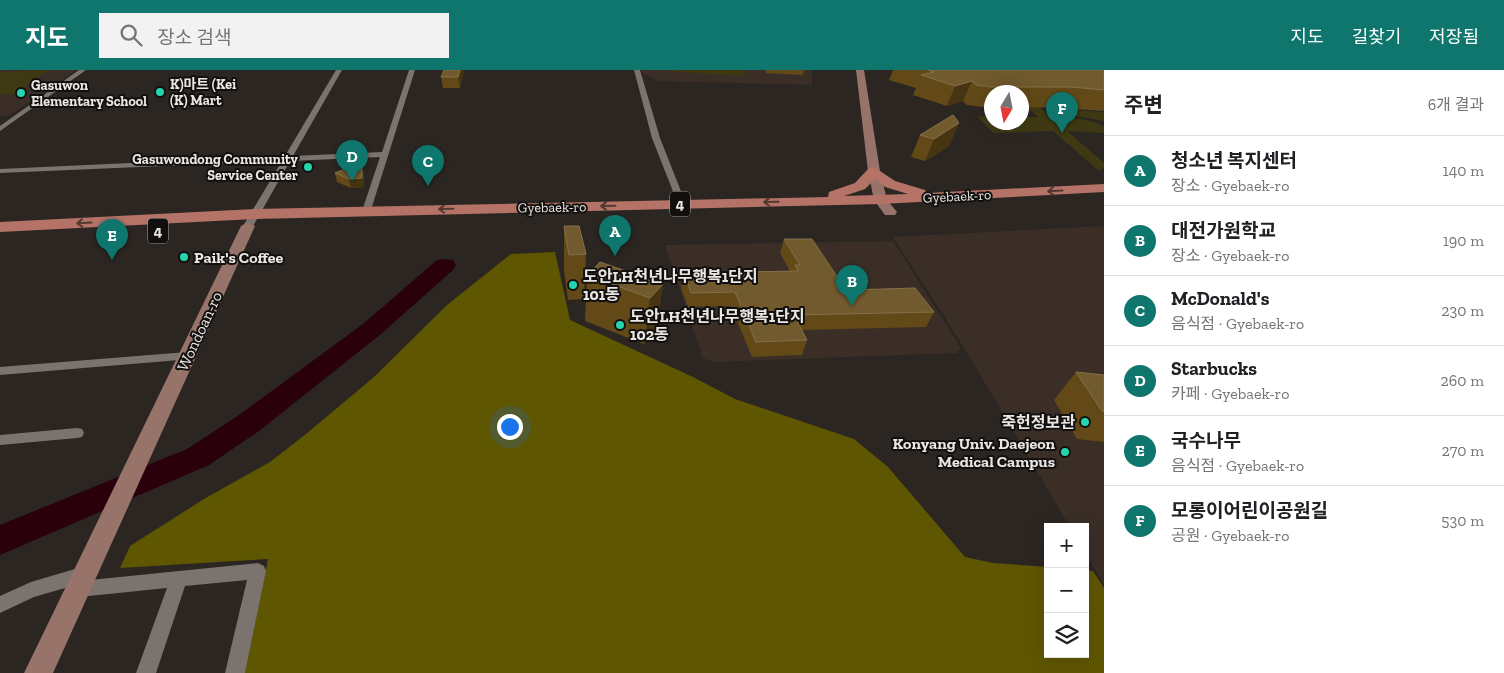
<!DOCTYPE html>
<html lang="ko">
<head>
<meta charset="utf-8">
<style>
  body { margin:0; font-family:"Zilla Slab","Noto Sans KR",serif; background:#f2f2f2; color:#202124 }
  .controls { position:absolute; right:15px; bottom:15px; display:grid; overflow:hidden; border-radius:0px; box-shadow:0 5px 20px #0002 }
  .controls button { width:45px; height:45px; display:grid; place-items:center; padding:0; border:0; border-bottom:1px solid #e0e0e0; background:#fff; color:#202124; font:25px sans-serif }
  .compass { position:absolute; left:984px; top:15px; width:45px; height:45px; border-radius:50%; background:#fff; box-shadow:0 5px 20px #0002; rotate:190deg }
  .you { position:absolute; left:509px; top:356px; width:18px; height:18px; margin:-12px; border:4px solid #fff; border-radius:50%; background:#1a73e8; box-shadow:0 0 0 8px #1a73e833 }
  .badge { display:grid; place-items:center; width:32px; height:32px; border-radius:50%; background:#0f766e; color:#fff; font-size:16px; font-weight:700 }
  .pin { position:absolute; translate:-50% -41px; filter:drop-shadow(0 1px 2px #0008) }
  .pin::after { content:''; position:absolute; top:26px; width:18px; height:15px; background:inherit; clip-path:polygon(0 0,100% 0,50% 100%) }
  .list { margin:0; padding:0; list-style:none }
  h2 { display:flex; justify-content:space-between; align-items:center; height:65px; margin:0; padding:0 20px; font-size:21px }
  h2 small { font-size:16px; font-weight:400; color:#757577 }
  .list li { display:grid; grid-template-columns:32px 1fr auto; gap:15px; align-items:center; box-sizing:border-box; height:70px; padding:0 20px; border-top:1px solid #e0e0e0 }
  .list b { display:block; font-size:19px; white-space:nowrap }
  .list p { margin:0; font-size:16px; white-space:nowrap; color:#757577 }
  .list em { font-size:16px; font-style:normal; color:#757577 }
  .icon { flex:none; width:28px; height:28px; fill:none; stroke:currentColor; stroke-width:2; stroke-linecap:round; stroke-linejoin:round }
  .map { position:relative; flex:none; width:1104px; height:603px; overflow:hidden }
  header { display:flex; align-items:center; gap:30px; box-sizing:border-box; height:70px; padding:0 25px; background:#0f766e; color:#fff }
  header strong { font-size:24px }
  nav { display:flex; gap:28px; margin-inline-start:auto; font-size:18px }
  .search { width:350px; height:45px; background:#f2f2f2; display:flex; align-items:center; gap:12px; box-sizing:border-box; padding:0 18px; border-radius:0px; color:#757577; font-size:19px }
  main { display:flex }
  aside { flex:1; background:#fff }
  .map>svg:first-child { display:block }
  .built { fill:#3a2e27 }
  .green { fill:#3e3913 }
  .forest { fill:#5f5602 }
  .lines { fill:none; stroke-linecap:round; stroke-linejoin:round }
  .river { fill:#29000b; fill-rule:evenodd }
  .street { fill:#7a736e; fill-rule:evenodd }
  .secondary { fill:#97736a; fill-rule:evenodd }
  .primary { fill:#b47366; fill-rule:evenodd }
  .wall { fill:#624917 }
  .shaded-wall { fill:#463412 }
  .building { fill:#715a2d; stroke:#84704a }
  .oneway { stroke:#533831 }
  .poi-dot { fill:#25d5ae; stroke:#12100e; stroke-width:2 }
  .labels { text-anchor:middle; stroke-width:4; stroke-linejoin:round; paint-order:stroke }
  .far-poi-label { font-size:14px; font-weight:bold; fill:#eae6e3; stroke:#12100e; text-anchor:start }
  .far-street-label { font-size:14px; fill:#eae6e3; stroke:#12100e }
  .shield { fill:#12100e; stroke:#a9a6a3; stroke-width:1 }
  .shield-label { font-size:15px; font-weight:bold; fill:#eae6e3 }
  .poi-label { font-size:16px; font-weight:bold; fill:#eae6e3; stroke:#12100e; text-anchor:start }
  .street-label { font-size:16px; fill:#eae6e3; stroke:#12100e }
</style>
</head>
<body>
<header>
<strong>지도</strong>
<div class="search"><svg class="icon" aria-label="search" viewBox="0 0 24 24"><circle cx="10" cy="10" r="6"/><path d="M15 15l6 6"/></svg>장소 검색</div>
<nav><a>지도</a><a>길찾기</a><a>저장됨</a></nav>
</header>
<main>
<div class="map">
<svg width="1104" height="603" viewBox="0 0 1104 603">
  <rect width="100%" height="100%" fill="#2c2622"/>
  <path class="built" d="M 0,0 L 76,0 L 10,45 L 0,46 Z
    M 641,0 L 812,0 L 812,15 L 659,11 L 643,4 Z
    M 1104,156 L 1104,515 L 1085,483 L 1085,457 L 1070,457 L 965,279 L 893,167 Z
    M 893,171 L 961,278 L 956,283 L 713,292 L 703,288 L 665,175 Z"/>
  <path class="green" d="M 49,0 L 15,24 L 0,25 L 0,2 Z
    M 657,0 L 746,0 L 745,4 L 738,6 Z
    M 996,0 L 1052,48 C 1068,47 1091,48 1104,57 L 1104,63 L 1067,61 L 1104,93 L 1104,98 L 1098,100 L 1053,61 L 993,63 L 977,46 L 991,47 L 992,52 L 1022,52 L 1022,47 L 1038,47 L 1022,33 L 1022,22 Z
    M 1049,39 L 1104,42 L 1104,51 L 1054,42 Z"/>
  <path class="forest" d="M 555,182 L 570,250 L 693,307 L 735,329 L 854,369 L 888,397 L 965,487 L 993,493 L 1048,497 L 1048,584 L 1085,584 L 1085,500 L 1093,501 L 1104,518 L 1104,603 L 245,603 L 268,489 L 120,498 L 130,476 L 204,429 L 270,392 L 306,364 L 374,307 L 447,235 L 511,184 Z"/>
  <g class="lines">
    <path class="river" d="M 445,189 L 453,190 L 456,195 L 453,200 L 381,264 L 259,361 L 209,395 L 0,485 L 0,455 L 187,379 L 239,345 L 363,254 L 437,190 Z"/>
    <path class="street" d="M 79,0 L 86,0 L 0,61 L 0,56 Z
      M 336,0 L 342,0 L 293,86 L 382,82 L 409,0 L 415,0 L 370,143 L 362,141 L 380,87 L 290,91 L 253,156 L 248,159 L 243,156 L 282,91 L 0,103 L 0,99 L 285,86 Z
      M 634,0 L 640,0 L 660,68 L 686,134 L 685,136 L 678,134 L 652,68 Z
      M 187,282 L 193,286 L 191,289 L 0,305 L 0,297 Z
      M 77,358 L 82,359 L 84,363 L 82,367 L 77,368 L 0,375 L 0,365 Z
      M 258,493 L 264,496 L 266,501 L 245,603 L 225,603 L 247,510 L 185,516 L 156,603 L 136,603 L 167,518 L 79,527 L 73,525 L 70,519 L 72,516 L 34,527 L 0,543 L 0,526 L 31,512 L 85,496 L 91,498 L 93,504 L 90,510 Z"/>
    <path class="secondary" d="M 856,0 L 864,0 L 880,101 L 887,130 L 897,142 L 895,145 L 885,145 L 874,130 L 868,101 Z
      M 248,152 L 255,156 L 53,603 L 24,603 L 241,156 Z"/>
    <path class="primary" d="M 874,97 L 895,111 L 925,120 L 927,123 L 1104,114 L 1104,122 L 881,134 L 255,149 L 0,162 L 0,152 L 255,139 L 828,127 L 829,122 L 855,113 L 869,98 ZM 875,109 L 885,117 L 908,124 L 844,126 L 865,119 Z"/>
  </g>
  <path class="wall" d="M 444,0 L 463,0 L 460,18 L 443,18 L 441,7 Z
    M 766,0 L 804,0 L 803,5 L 766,3 Z
    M 893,0 L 1104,0 L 1104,41 L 1060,38 L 1022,37 L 1022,22 L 992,22 L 992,37 L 982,37 L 967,35 L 963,31 L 947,36 L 913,25 L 916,18 L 889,10 Z
    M 959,53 L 949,76 L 925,91 L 911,87 L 920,65 Z
    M 335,103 L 364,104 L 364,117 L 351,118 L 337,112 Z
    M 564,156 L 586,184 L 584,229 L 568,230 L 564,200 Z
    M 784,169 L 849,220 L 934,242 L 926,257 L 802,260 L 807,270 L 802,285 L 752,287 L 731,236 L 688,237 L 681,218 L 684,203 L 790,201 L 780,183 Z
    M 587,205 L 663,214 L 656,260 L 644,274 L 585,251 Z
    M 1076,302 L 1104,305 L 1104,372 L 1077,369 L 1054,330 Z"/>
  <path class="shaded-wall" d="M 460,0 L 463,0 L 464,2 L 460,18 L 458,7 Z
    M 972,11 L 963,31 L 947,36 L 955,16 Z
    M 959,53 L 949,76 L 925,91 L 934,69 Z
    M 362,96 L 364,104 L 364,117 L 351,118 L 349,109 Z
    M 663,214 L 656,260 L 644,274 L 650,228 Z"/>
  <path class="building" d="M 444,0 L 460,0 L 458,7 L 441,7 Z
    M 928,0 L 1104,0 L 1104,20 L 1071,17 L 991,17 L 976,15 L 972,11 L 955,16 L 921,5 L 934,2 Z
    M 953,45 L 959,53 L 934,69 L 920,65 Z
    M 352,96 L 362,96 L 362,108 L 349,109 L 335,103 Z
    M 564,156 L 579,156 L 586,184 L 569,185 Z
    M 784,169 L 812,169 L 842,214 L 845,214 L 849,220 L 915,218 L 934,242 L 794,245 L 807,270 L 756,272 L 735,222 L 691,223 L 684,203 L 798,201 L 795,195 L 800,195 Z
    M 600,192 L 663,214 L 650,228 L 587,205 Z
    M 1076,302 L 1104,305 L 1104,341 L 1102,341 Z"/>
  <defs><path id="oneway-shaft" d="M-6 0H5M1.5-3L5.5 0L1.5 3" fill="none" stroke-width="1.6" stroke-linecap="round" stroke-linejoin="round" transform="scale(1.25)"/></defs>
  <g class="oneway">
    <use href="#oneway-shaft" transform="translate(1055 121) rotate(177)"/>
    <use href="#oneway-shaft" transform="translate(771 132) rotate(179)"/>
    <use href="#oneway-shaft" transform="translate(608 136) rotate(179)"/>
    <use href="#oneway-shaft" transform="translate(446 139) rotate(179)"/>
    <use href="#oneway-shaft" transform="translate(84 153) rotate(177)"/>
  </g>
  <g class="poi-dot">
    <circle cx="160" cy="22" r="5"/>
    <circle cx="21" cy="23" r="5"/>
    <circle cx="308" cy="97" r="5"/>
    <circle cx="184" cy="187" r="5"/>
    <circle cx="573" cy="215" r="5"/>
    <circle cx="620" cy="255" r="5"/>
    <circle cx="1085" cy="352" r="5"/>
    <circle cx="1065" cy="382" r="5"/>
  </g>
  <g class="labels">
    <g class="far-poi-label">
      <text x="170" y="19">K)마트 (Kei<tspan x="170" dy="16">(K) Mart</tspan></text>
      <text x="31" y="20">Gasuwon<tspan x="31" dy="16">Elementary School</tspan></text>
      <text x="298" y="94" text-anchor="end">Gasuwondong Community<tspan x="298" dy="16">Service Center</tspan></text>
    </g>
    <g class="far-street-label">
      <text transform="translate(957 126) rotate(-3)" y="5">Gyebaek-ro</text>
      <text transform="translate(552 137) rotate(-1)" y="5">Gyebaek-ro</text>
    </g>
    <g class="shield">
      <rect x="670" y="121.5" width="20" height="25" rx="4"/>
      <rect x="148" y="148.5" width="20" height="25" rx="4"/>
    </g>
    <g class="shield-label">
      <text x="680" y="139">4</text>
      <text x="158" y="166">4</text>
    </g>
    <g class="poi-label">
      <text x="194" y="193">Paik's Coffee</text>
      <text x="583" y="212">도안LH천년나무행복1단지<tspan x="583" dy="18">101동</tspan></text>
      <text x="630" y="252">도안LH천년나무행복1단지<tspan x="630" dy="18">102동</tspan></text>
      <text x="1075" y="358" text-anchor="end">죽헌정보관</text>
      <text x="1055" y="379" text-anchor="end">Konyang Univ. Daejeon<tspan x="1055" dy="18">Medical Campus</tspan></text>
    </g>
    <g class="street-label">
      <text transform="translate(199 261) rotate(-65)" y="6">Wondoan-ro</text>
    </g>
  </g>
</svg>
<div class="controls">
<button>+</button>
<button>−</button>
<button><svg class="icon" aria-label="layers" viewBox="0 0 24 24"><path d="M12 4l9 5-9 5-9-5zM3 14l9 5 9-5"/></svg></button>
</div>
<svg class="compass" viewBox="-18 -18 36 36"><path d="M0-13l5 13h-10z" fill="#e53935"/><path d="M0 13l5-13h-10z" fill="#757577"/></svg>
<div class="you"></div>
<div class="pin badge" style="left:615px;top:186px">A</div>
<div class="pin badge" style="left:852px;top:236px">B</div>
<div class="pin badge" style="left:428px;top:116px">C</div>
<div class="pin badge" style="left:352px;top:111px">D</div>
<div class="pin badge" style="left:112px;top:190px">E</div>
<div class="pin badge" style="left:1062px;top:63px">F</div>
</div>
<aside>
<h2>주변<small>6개 결과</small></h2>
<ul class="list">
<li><span class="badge">A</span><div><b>청소년 복지센터</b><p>장소 · Gyebaek-ro</p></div><em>140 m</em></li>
<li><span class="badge">B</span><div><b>대전가원학교</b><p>장소 · Gyebaek-ro</p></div><em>190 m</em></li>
<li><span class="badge">C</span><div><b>McDonald's</b><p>음식점 · Gyebaek-ro</p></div><em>230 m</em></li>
<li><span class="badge">D</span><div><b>Starbucks</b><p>카페 · Gyebaek-ro</p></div><em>260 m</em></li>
<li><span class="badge">E</span><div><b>국수나무</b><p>음식점 · Gyebaek-ro</p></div><em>270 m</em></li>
<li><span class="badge">F</span><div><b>모롱이어린이공원길</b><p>공원 · Gyebaek-ro</p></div><em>530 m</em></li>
</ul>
</aside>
</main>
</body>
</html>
